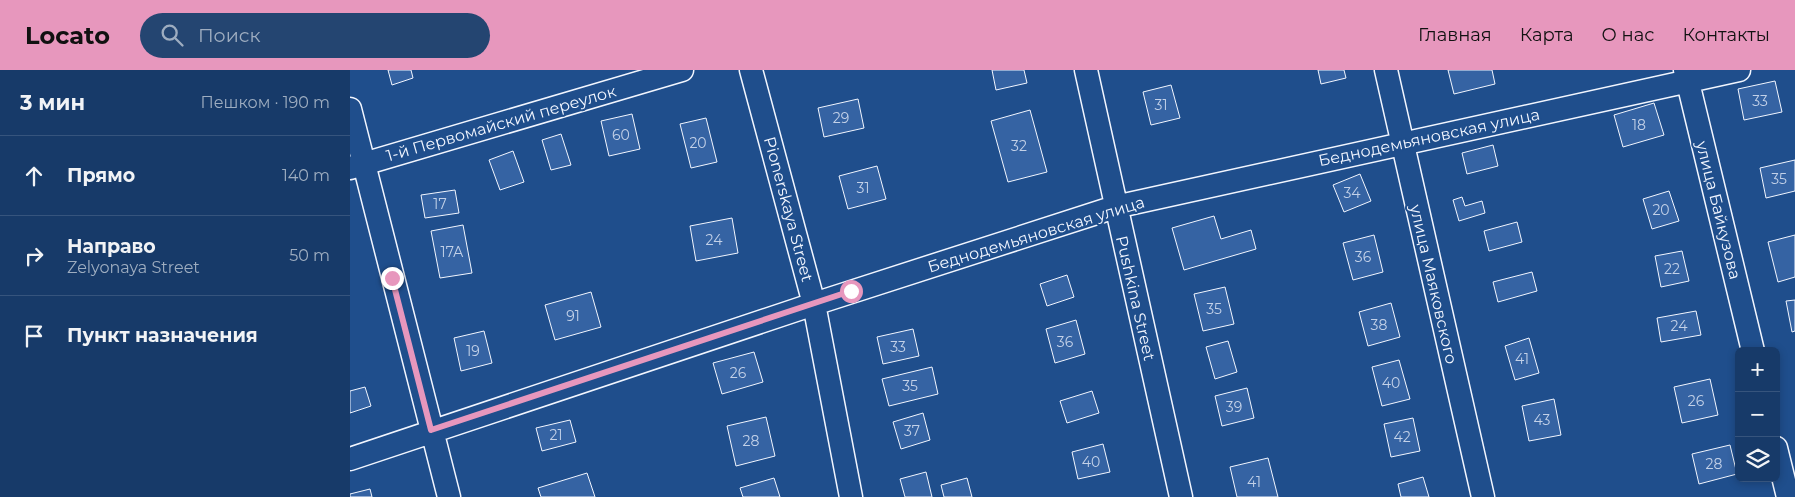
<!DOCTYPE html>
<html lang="ru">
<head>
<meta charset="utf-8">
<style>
  body { margin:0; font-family:Montserrat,sans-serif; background:#244571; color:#f1f3f6 }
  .controls { position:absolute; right:15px; bottom:15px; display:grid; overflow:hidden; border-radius:8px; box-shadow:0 2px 8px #0003 }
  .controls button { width:45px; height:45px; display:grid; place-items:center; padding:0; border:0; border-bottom:1px solid #36547d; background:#173a69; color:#f1f3f6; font:25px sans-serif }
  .stop { position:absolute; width:15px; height:15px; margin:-11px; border:4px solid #e797bd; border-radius:50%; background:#fff }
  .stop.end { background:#e797bd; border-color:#fff; box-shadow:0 1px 5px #0008 }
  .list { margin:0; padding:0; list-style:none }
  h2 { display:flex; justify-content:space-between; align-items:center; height:65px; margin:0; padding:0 20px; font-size:21px }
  h2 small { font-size:16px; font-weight:400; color:#9eadc0 }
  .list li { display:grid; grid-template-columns:32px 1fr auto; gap:15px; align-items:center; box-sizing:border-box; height:80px; padding:0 20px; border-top:1px solid #36547d }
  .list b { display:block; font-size:19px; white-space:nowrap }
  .list p { margin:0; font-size:16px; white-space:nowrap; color:#9eadc0 }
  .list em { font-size:16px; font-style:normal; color:#9eadc0 }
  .icon { flex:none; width:28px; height:28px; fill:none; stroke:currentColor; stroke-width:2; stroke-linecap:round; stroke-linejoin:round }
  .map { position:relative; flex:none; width:1445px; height:427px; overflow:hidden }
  header { display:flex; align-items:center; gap:30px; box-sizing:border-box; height:70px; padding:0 25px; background:#e797bd; color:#111 }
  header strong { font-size:24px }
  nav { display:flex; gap:28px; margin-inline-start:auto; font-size:18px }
  .search { width:350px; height:45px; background:#244571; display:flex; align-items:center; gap:12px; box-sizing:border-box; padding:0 18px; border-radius:28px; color:#9eadc0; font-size:19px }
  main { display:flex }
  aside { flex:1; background:#173a69 }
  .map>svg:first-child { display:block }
  .building { fill:#3563a3; stroke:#f2f6ff }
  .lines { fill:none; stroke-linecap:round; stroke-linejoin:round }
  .minor-casing { stroke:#f2f6ff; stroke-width:25 }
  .minor { stroke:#1f4e8c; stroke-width:22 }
  .route { stroke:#e797bd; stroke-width:6 }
  .labels { text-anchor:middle; stroke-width:4; stroke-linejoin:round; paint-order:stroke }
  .number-label { font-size:14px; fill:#c3d1e8 }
  .street-label { font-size:16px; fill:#f2f6ff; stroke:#1f4e8c }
</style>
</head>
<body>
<header>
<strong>Locato</strong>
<div class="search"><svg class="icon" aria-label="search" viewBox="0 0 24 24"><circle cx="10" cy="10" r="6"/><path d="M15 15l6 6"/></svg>Поиск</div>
<nav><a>Главная</a><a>Карта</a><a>О нас</a><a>Контакты</a></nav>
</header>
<main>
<aside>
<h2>3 мин<small>Пешком · 190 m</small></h2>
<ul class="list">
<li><svg class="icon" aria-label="ahead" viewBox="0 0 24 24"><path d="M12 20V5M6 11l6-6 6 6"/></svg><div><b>Прямо</b></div><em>140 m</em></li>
<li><svg class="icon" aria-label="right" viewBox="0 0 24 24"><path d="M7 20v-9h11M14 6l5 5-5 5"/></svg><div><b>Направо</b><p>Zelyonaya Street</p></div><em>50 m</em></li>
<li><svg class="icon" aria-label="arrive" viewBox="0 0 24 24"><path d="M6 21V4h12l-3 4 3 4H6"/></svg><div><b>Пункт назначения</b></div></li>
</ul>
</aside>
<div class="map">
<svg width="1445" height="427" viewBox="0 0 1445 427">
  <rect width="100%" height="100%" fill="#1f4e8c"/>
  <path class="building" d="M 38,0 L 61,0 L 63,8 L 42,15 Z
    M 642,0 L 674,0 L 677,13 L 646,20 Z
    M 968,0 L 994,0 L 996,8 L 971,14 Z
    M 1098,0 L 1142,0 L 1145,14 L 1104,24 Z
    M 1425,11 L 1432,42 L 1394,50 L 1388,19 Z
    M 821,15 L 830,48 L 801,55 L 793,22 Z
    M 508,29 L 514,58 L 474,67 L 468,38 Z
    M 1304,33 L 1314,65 L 1273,77 L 1264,45 Z
    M 680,40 L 697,102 L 658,112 L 641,51 Z
    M 282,44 L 290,79 L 259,86 L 251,51 Z
    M 356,48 L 367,92 L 341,98 L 330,54 Z
    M 211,64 L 221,95 L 201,100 L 192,70 Z
    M 1143,75 L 1148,96 L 1117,104 L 1112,83 Z
    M 163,81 L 174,112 L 150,120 L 139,90 Z
    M 1445,90 L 1445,121 L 1416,128 L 1410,98 Z
    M 527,96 L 536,129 L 498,139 L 489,106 Z
    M 1010,104 L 1021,131 L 994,142 L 983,115 Z
    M 105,120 L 109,143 L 75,148 L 71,125 Z
    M 1319,121 L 1329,151 L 1302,159 L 1293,129 Z
    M 1112,127 L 1115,136 L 1132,131 L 1135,143 L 1109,151 L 1103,130 Z
    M 864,146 L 871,169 L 901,160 L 906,179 L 834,200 L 822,158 Z
    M 382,148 L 388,183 L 346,191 L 340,156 Z
    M 1167,152 L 1172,172 L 1139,181 L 1134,161 Z
    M 113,155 L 122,203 L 90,208 L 81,161 Z
    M 1024,165 L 1033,202 L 1003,210 L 993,173 Z
    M 1445,165 L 1445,207 L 1428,212 L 1418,172 Z
    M 1332,181 L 1339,211 L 1311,217 L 1305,186 Z
    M 1182,202 L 1187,221 L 1148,232 L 1143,212 Z
    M 717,205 L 724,227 L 697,236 L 690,214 Z
    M 875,217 L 884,254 L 853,261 L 844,224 Z
    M 241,222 L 251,257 L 205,270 L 195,235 Z
    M 1445,230 L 1445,261 L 1442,262 L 1436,231 Z
    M 1041,233 L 1050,267 L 1018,276 L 1009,242 Z
    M 1346,241 L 1351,265 L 1311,272 L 1307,248 Z
    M 726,250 L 735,284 L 705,293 L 696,259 Z
    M 563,259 L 569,286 L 533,294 L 527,267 Z
    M 134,261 L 142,293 L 111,301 L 104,268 Z
    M 1179,268 L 1189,303 L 1165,310 L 1155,276 Z
    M 878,271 L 887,302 L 865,309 L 856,277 Z
    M 404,282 L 413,312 L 372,324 L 363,293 Z
    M 1049,290 L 1060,329 L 1032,336 L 1022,297 Z
    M 582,297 L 588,324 L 539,336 L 532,309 Z
    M 1360,309 L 1368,345 L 1332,353 L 1324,317 Z
    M 15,317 L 21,336 L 0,343 L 0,321 Z
    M 897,318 L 904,348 L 872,356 L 865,326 Z
    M 742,321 L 749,343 L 717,353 L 710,331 Z
    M 1204,329 L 1211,365 L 1179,371 L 1172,336 Z
    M 573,343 L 580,370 L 551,379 L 543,352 Z
    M 416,347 L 425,386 L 386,396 L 377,356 Z
    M 1063,348 L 1070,381 L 1041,387 L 1034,354 Z
    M 220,350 L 226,372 L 192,381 L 186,358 Z
    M 753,374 L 760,402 L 728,409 L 722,382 Z
    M 1380,375 L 1387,404 L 1349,414 L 1342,384 Z
    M 918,388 L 928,427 L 887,427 L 880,397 Z
    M 576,402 L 582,427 L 555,427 L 550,409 Z
    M 237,403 L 245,427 L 191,427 L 188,418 Z
    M 1073,407 L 1079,427 L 1051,427 L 1048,414 Z
    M 424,408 L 430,427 L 393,427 L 390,418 Z
    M 617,408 L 622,427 L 594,427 L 591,415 Z
    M 20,419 L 22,427 L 0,427 L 0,424 Z"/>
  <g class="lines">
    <defs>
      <path id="minor" d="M 401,0 L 464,234 L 501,427
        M 736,0 L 831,427
        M 1036,0 L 1133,427
        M 1335,0 L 1403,281
        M 0,39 L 99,427
        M 0,98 L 332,0
        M 1426,378 L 1438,427
        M 0,389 L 464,234 L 765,137 L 1389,0"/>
    </defs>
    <use href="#minor" class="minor-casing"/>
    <use href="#minor" class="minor"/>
  </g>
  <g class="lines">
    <path class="route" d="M 42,208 L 81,360 L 501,221"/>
  </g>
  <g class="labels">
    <g class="number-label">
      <text x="1410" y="36">33</text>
      <text x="811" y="40">31</text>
      <text x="491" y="53">29</text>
      <text x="1289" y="60">18</text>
      <text x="271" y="70">60</text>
      <text x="348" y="78">20</text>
      <text x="669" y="81">32</text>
      <text x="1429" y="114">35</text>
      <text x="513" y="123">31</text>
      <text x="1002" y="128">34</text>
      <text x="90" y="139">17</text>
      <text x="1311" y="145">20</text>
      <text x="364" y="175">24</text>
      <text x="102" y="187">17А</text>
      <text x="1013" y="192">36</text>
      <text x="1322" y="204">22</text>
      <text x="864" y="244">35</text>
      <text x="223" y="251">91</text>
      <text x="1029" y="260">38</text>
      <text x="1329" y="261">24</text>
      <text x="715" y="277">36</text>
      <text x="548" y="282">33</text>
      <text x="123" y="286">19</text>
      <text x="1172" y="294">41</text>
      <text x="388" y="308">26</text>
      <text x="1041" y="318">40</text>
      <text x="560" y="321">35</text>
      <text x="1346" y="336">26</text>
      <text x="884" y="342">39</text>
      <text x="1192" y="355">43</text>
      <text x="562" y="366">37</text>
      <text x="206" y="370">21</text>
      <text x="1052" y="372">42</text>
      <text x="401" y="376">28</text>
      <text x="741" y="397">40</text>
      <text x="1364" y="399">28</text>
      <text x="904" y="417">41</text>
    </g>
    <g class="street-label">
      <text transform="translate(151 53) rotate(-16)" y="6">1-й Первомайский переулок</text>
      <text transform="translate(1079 67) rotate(-12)" y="6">Беднодемьяновская улица</text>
      <text transform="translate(439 139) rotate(75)" y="6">Pionerskaya Street</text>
      <text transform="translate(1369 140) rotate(76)" y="6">улица Байкузова</text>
      <text transform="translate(686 164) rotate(-17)" y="6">Беднодемьяновская улица</text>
      <text transform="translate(1084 214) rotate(77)" y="6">улица Маяковского</text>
      <text transform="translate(786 228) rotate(77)" y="6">Pushkina Street</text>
    </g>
  </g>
</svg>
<div class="controls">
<button>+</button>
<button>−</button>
<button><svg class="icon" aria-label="layers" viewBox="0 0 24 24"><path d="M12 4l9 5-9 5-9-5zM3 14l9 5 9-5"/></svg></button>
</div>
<div class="stop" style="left:501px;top:221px"></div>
<div class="stop end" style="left:42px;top:208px"></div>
</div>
</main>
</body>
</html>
